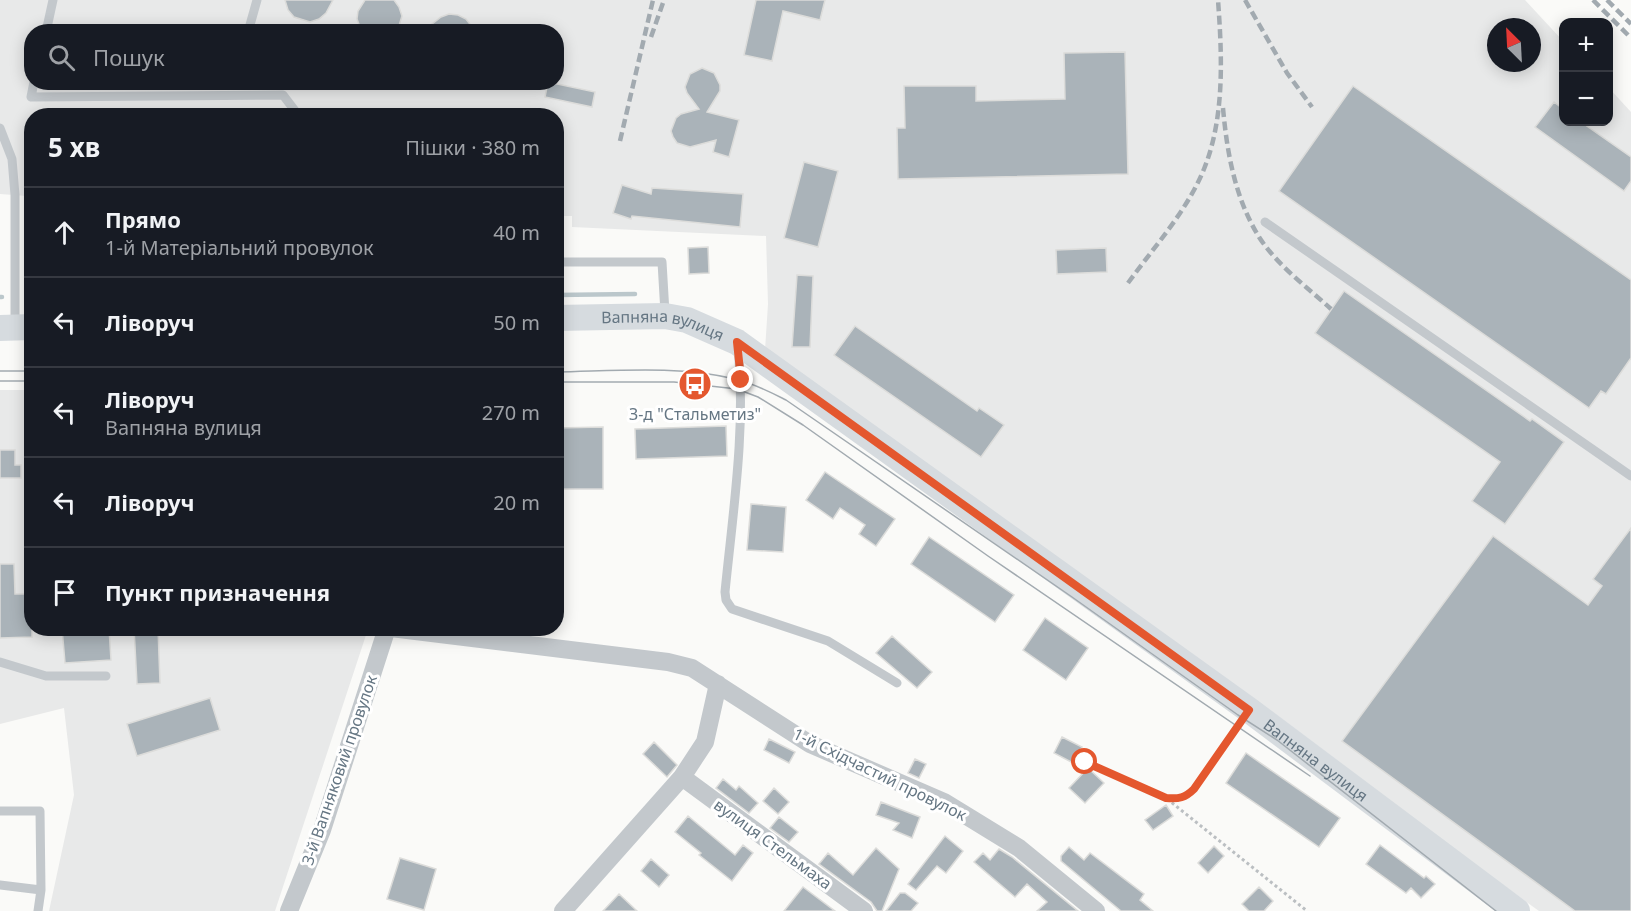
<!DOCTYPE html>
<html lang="uk">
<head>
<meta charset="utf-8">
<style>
  body { margin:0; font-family:"Noto Sans",sans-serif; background:#242831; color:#f1f3f6 }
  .controls { position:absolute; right:18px; top:18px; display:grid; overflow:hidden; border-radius:12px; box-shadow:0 3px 15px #0003 }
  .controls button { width:54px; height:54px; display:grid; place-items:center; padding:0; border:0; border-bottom:2px solid #363941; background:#171b24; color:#f1f3f6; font:30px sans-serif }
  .compass { position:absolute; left:1487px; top:18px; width:54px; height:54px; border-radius:50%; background:#171b24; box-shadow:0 3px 15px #0003; rotate:336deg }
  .stop { position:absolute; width:18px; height:18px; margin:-14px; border:4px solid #e4572e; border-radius:50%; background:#fff }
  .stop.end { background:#e4572e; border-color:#fff; box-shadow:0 2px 6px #0008 }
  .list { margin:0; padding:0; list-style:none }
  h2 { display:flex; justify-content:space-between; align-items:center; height:78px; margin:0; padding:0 24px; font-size:26px }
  h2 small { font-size:20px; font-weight:400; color:#9ea1a6 }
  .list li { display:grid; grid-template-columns:39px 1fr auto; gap:18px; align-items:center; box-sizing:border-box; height:90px; padding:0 24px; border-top:2px solid #363941 }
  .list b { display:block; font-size:22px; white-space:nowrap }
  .list p { margin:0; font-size:20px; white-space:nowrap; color:#9ea1a6 }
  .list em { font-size:20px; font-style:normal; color:#9ea1a6 }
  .icon { flex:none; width:33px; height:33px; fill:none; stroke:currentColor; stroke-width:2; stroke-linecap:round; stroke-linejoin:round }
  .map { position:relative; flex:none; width:1631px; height:911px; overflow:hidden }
  .search { position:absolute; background:#171b24; box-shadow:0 3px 15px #0003; left:24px; top:24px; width:540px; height:66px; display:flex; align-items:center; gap:15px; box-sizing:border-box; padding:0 21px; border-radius:24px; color:#9ea1a6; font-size:22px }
  .panel { position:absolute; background:#171b24; box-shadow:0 3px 15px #0003; left:24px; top:108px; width:540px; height:528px; border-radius:24px }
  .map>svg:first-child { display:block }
  .built { fill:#e8e9e9; fill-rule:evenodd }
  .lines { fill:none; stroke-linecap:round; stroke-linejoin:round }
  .stream { stroke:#bbc7cb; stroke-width:4.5 }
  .building { fill:#aab3b9; stroke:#dcdcda; stroke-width:1.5 }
  .path { stroke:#bbbfc2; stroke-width:3; stroke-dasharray:3 3; stroke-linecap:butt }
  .lane { stroke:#c3c8cc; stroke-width:9 }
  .street { stroke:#c3c8cc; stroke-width:18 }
  .secondary { stroke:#d6dbdf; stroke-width:26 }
  .tram { stroke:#a2aab0; stroke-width:1.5 }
  .rail { stroke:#a2aab0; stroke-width:4.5; stroke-dasharray:9 4.5; stroke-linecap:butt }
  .route { stroke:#e4572e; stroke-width:8 }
  .labels { text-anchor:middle; stroke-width:6; stroke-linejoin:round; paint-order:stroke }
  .street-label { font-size:16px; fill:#657683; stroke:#fff }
  .poi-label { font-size:16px; fill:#657683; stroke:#fff }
</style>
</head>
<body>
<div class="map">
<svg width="1631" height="911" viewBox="0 0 1631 911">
  <rect width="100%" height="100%" fill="#fafaf8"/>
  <path class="built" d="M 0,0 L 1525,0 L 1563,41 L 1564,122 L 1608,122 L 1609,88 L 1631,112 L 1631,911 L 1539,911 L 765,350 L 768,304 L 766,236 L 572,227 L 572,216 L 557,216 L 556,116 L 32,116 L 31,251 L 26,251 L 27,196 L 0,194 ZM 1496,27 L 1532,27 L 1532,63 L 1496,63 ZM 32,32 L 556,32 L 556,82 L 32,82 Z
    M 0,390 L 31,390 L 32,628 L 368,629 L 275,911 L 49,911 L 74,795 L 64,708 L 0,724 Z"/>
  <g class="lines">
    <path class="stream" d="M 556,295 L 635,294
      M 28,296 L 32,296
      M 0,297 L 2,297"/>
  </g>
  <path class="building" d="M 285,0 L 333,0 L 326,13 L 319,19 L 310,22 L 294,17 L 288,10 Z
    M 365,0 L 394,0 L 399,7 L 402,16 L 397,32 L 362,32 L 357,19 L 358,11 Z
    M 756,0 L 825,0 L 820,20 L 783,11 L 772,61 L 744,55 Z
    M 449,14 L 458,15 L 466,19 L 476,32 L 422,32 L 441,17 Z
    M 1125,52 L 1128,174 L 898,179 L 897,128 L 905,128 L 904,86 L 976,86 L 976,101 L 1065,99 L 1064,53 Z
    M 702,68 L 714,73 L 720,85 L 720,91 L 707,112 L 739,120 L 729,157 L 713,152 L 716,140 L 690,147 L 677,143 L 673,137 L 671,131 L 676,118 L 681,114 L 699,109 L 687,93 L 685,87 L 690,74 Z
    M 548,82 L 595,92 L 592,107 L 545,97 Z
    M 1353,86 L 1631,280 L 1631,358 L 1606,394 L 1601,391 L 1589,408 L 1279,191 Z
    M 1554,102 L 1563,109 L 1563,122 L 1581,122 L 1631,157 L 1631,181 L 1624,191 L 1535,127 Z
    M 804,162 L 838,171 L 818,247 L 784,238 Z
    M 622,185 L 651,194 L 652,188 L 743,194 L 740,227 L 632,216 L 631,219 L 613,213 Z
    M 708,247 L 709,273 L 689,274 L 688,248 Z
    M 1106,248 L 1107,272 L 1057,274 L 1056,250 Z
    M 797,275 L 813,276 L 810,347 L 792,347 Z
    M 1344,291 L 1530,421 L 1532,419 L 1564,442 L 1505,524 L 1472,501 L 1500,462 L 1315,333 Z
    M 855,326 L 977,411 L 979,408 L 1004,425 L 981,457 L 834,355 Z
    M 726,426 L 727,456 L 636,459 L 635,429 Z
    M 603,427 L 603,489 L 556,489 L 556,428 Z
    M 0,450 L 15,450 L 15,465 L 21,465 L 21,478 L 0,478 Z
    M 825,472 L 895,519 L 876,546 L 859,534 L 865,525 L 840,508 L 833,519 L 806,500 Z
    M 751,504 L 786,507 L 783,552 L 747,550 Z
    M 1631,528 L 1631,911 L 1575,911 L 1342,741 L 1493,536 L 1588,605 L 1602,586 L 1593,579 Z
    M 929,537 L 1014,595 L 995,622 L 911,564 Z
    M 0,564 L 14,564 L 15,594 L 32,594 L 32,637 L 0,638 Z
    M 1045,618 L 1088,648 L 1066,680 L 1023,650 Z
    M 62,628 L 109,628 L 111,660 L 65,663 Z
    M 134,628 L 158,628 L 160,683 L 137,684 Z
    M 892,636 L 932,672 L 917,688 L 876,653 Z
    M 210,698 L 220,730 L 137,756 L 127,724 Z
    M 1062,737 L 1082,747 L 1073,763 L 1054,753 Z
    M 769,739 L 795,752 L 789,763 L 764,750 Z
    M 654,742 L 677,765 L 667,777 L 643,754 Z
    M 1246,753 L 1340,818 L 1319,847 L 1226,783 Z
    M 915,759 L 926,764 L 919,778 L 908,773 Z
    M 1088,768 L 1104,783 L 1085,803 L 1069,788 Z
    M 723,779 L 736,790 L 739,786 L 758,803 L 749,813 L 716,788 Z
    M 774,788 L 789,802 L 778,814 L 763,801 Z
    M 881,802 L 920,817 L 912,838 L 893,830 L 899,823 L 876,815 Z
    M 1166,805 L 1173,816 L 1153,830 L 1145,820 Z
    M 688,816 L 735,855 L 743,845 L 753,853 L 732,881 L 699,855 L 701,853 L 675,832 Z
    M 779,817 L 798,832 L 789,842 L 770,828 Z
    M 945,836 L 963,851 L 946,873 L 937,866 L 916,890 L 908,884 Z
    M 1380,845 L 1424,878 L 1426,876 L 1435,884 L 1421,898 L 1411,888 L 1406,893 L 1366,864 Z
    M 1214,846 L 1224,856 L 1208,873 L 1198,863 Z
    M 1069,847 L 1084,860 L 1090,853 L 1144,894 L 1140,900 L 1153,911 L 1121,911 L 1061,861 L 1061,856 Z
    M 876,848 L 899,869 L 882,911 L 877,911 L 871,902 L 819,864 L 828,853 L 853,875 Z
    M 999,849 L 1012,857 L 1078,911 L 1037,911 L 1047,902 L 1027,884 L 1015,897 L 974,862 L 983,853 L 990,860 Z
    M 400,858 L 436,869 L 424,910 L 387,899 Z
    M 651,859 L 669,875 L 659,887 L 641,871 Z
    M 803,887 L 835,911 L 784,911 Z
    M 1259,887 L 1273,901 L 1264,911 L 1249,911 L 1242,904 Z
    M 900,893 L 905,893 L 918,903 L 911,911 L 886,911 Z
    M 619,894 L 637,911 L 603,911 Z"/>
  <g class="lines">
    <path class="path" d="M 1085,762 L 1166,798 L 1307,911
      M 1168,798 L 1180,799 L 1188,796 L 1238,725"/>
    <path class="lane" d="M 46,32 L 53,0
      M 248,32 L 257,0
      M 34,82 L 31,97 L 283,95 L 299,116
      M 0,128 L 12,159 L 15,195 L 15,327
      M 1265,222 L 1631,476
      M 556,262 L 662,262 L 665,313
      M 738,348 C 746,429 733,511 725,592 L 726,600 L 732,609 L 828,641 L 897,683
      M 0,662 L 46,676 L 106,676
      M 0,811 L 40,811 L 41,890 L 38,911
      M 0,885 L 41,890"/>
    <path class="street" d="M 391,628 L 668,662 L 692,668 L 810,744 L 944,802 L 1019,848 L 1096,911
      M 682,777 L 864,911
      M 289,911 L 322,830 L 387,628
      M 563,911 L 682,777 L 705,742 L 718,684"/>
    <g class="secondary">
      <path id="s1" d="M 556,318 L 665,316 L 687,320 L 737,342 L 1249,710 L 1517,911"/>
      <path d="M 0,328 L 32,327"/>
    </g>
    <path class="tram" d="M 0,371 L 32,371
      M 556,372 C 615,371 678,365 735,379 C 753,383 770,392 786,400 L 1072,597 L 1238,715 L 1277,740 L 1496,911
      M 0,381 L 32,381
      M 556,382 L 674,382 L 737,389 L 758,397 L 803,425 L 988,556 L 1310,776"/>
    <path class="rail" d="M 1245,0 L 1287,73 L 1312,107
      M 1593,0 L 1631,38
      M 1607,0 L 1631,24
      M 651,37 L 664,0
      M 1223,108 C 1227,153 1235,198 1259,237 C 1277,265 1307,287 1331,309
      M 620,141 L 653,0
      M 1128,283 C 1154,247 1187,211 1204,169 C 1225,117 1222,55 1218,0"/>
  </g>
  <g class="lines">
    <path class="route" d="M 741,380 L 737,342 L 1249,710 L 1194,789 C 1185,798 1179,799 1166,798 L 1085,762"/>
  </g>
  <defs>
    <symbol id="bus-disc" viewBox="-11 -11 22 22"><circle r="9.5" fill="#e4572e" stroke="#fff"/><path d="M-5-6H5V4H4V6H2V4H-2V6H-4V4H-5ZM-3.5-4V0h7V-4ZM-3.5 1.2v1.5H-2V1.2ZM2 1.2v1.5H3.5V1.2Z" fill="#fff"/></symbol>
  </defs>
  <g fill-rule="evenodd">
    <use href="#bus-disc" x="676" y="365" width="38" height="38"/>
  </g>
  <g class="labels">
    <g class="street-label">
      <text dy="6" stroke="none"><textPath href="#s1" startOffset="108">Вапняна вулиця</textPath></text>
      <text dy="6" stroke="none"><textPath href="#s1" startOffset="900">Вапняна вулиця</textPath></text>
      <text transform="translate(339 770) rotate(-71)" y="6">3-й Вапняковий провулок</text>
      <text transform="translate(880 774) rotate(26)" y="6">1-й Східчастий провулок</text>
      <text transform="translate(773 844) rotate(36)" y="6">вулиця Стельмаха</text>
    </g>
    <g class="poi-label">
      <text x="695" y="420">З-д "Стальметиз"</text>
    </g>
  </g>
</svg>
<div class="controls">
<button>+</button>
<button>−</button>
</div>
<svg class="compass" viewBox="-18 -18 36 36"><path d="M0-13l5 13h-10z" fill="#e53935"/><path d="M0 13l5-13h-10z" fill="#9ea1a6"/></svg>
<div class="stop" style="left:1085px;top:762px"></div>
<div class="stop end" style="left:741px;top:380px"></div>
<div class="search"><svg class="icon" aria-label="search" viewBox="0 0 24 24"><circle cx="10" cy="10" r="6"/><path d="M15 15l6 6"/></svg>Пошук</div>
<section class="panel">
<h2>5 хв<small>Пішки · 380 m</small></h2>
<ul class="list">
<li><svg class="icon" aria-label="ahead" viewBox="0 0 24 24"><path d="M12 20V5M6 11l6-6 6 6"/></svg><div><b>Прямо</b><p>1-й Матеріальний провулок</p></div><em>40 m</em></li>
<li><svg class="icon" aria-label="left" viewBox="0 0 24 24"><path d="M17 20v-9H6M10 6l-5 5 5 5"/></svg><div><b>Ліворуч</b></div><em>50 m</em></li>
<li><svg class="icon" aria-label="left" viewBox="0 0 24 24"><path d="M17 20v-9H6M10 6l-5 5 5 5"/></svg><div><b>Ліворуч</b><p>Вапняна вулиця</p></div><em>270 m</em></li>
<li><svg class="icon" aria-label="left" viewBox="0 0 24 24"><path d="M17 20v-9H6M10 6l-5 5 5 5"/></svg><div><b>Ліворуч</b></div><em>20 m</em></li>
<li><svg class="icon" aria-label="arrive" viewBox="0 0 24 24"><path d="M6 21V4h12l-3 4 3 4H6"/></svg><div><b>Пункт призначення</b></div></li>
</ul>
</section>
</div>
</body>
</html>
